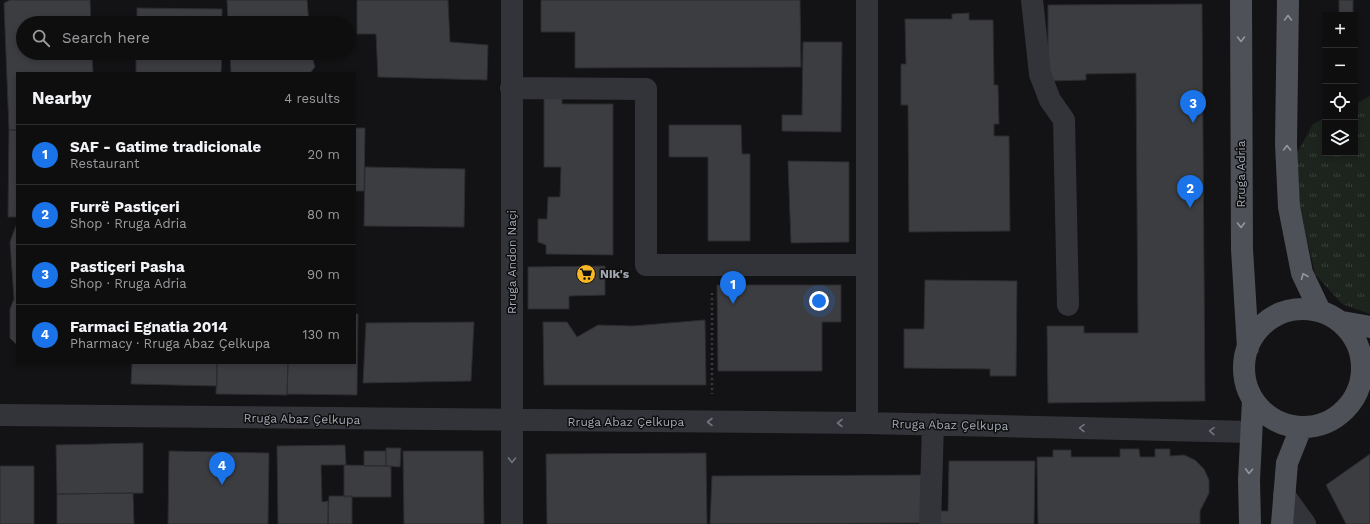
<!DOCTYPE html>
<html lang="en">
<head>
<meta charset="utf-8">
<style>
  body { margin:0; font-family:"Work Sans",sans-serif; background:#171718; color:#f1f3f6 }
  .controls { position:absolute; right:12px; top:12px; display:grid; overflow:hidden; border-radius:0px; box-shadow:0 2px 6px #0003 }
  .controls button { width:36px; height:36px; display:grid; place-items:center; padding:0; border:0; border-bottom:1px solid #2e2e2f; background:#0e0e0f; color:#f1f3f6; font:20px sans-serif }
  .you { position:absolute; left:819px; top:301px; width:14px; height:14px; margin:-10px; border:3px solid #fff; border-radius:50%; background:#1a73e8; box-shadow:0 0 0 6px #1a73e833 }
  .badge { display:grid; place-items:center; width:26px; height:26px; border-radius:50%; background:#1a73e8; color:#fff; font-size:13px; font-weight:700 }
  .pin { position:absolute; translate:-50% -33px; filter:drop-shadow(0 1px 2px #0008) }
  .pin::after { content:''; position:absolute; top:21px; width:14px; height:12px; background:inherit; clip-path:polygon(0 0,100% 0,50% 100%) }
  .list { margin:0; padding:0; list-style:none }
  h2 { display:flex; justify-content:space-between; align-items:center; height:52px; margin:0; padding:0 16px; font-size:17px }
  h2 small { font-size:13px; font-weight:400; color:#9b9c9e }
  .list li { display:grid; grid-template-columns:26px 1fr auto; gap:12px; align-items:center; box-sizing:border-box; height:60px; padding:0 16px; border-top:1px solid #2e2e2f }
  .list b { display:block; font-size:15px; white-space:nowrap }
  .list p { margin:0; font-size:13px; white-space:nowrap; color:#9b9c9e }
  .list em { font-size:13px; font-style:normal; color:#9b9c9e }
  .icon { flex:none; width:22px; height:22px; fill:none; stroke:currentColor; stroke-width:2; stroke-linecap:round; stroke-linejoin:round }
  .map { position:relative; flex:none; width:1370px; height:524px; overflow:hidden }
  .search { position:absolute; background:#0e0e0f; box-shadow:0 2px 6px #0003; left:16px; top:16px; width:340px; height:44px; display:flex; align-items:center; gap:10px; box-sizing:border-box; padding:0 14px; border-radius:22px; color:#9b9c9e; font-size:15px }
  .panel { position:absolute; background:#0e0e0f; box-shadow:0 2px 6px #0003; left:16px; top:72px; width:340px; height:292px; border-radius:0px }
  .map>svg:first-child { display:block }
  .grass { fill:url(#grass-tufts) }
  .building { fill:#3c3d41; stroke:#2c2c30 }
  .lines { fill:none; stroke-linecap:round; stroke-linejoin:round }
  .path { stroke:#393b40; stroke-width:2.5; stroke-dasharray:2 3; stroke-linecap:butt }
  .minor { stroke:#333439; stroke-width:22 }
  .major { stroke:#4f5159; stroke-width:22 }
  .oneway { stroke:#9297a3 }
  .oneway2 { stroke:#71747d }
  .labels { text-anchor:middle; stroke-width:3; stroke-linejoin:round; paint-order:stroke }
  .street-label { font-size:12px; fill:#a3a8b5; stroke:#0e0e0f }
  .poi-label { font-size:12px; font-weight:bold; fill:#a3a8b5; stroke:#0e0e0f; text-anchor:start }
</style>
</head>
<body>
<div class="map">
<svg width="1370" height="524" viewBox="0 0 1370 524">
  <defs>
    <pattern id="grass-tufts" width="24" height="20" patternUnits="userSpaceOnUse"><rect width="24" height="20" fill="#1d241e"/><path d="M3 7l-1-3M5 7V3M7 7l1-3M15 17l-1-3M17 17v-4M19 17l1-3" fill="none" stroke="#3b413c"/></pattern>
  </defs>
  <rect width="100%" height="100%" fill="#131214"/>
  <path class="grass" d="M 1370,96 L 1370,314 L 1342,304 L 1315,274 L 1300,208 L 1297,153 L 1313,124 L 1325,118 L 1325,153 L 1355,153 L 1355,104 Z"/>
  <path class="building" d="M 10,0 L 90,0 L 91,23 L 23,23 L 23,53 L 92,53 L 93,73 L 17,73 L 17,130 L 9,130 L 4,3 Z
    M 227,0 L 307,0 L 309,23 L 228,23 Z
    M 357,0 L 448,0 L 450,42 L 488,45 L 487,80 L 378,77 L 376,34 L 357,34 Z
    M 541,0 L 800,0 L 801,67 L 575,68 L 575,32 L 541,32 Z
    M 1339,0 L 1353,0 L 1353,15 L 1339,15 Z
    M 1202,4 L 1205,401 L 1048,403 L 1047,326 L 1084,326 L 1084,333 L 1138,333 L 1136,73 L 1086,74 L 1086,80 L 1048,81 L 1048,5 Z
    M 137,8 L 222,9 L 222,23 L 137,23 Z
    M 969,13 L 969,20 L 993,20 L 994,85 L 998,85 L 999,124 L 994,124 L 994,136 L 1009,136 L 1010,231 L 909,232 L 908,105 L 901,105 L 901,64 L 906,64 L 905,19 L 952,19 L 952,14 Z
    M 803,42 L 842,42 L 841,132 L 782,131 L 782,115 L 802,115 Z
    M 136,53 L 222,53 L 221,73 L 136,73 Z
    M 230,53 L 311,53 L 315,67 L 310,73 L 231,73 Z
    M 544,95 L 562,95 L 562,104 L 613,104 L 613,255 L 546,254 L 546,245 L 538,242 L 538,219 L 547,219 L 548,197 L 560,197 L 561,167 L 544,167 Z
    M 669,125 L 741,125 L 742,154 L 750,154 L 750,241 L 708,241 L 708,157 L 669,157 Z
    M 355,128 L 365,128 L 364,191 L 355,191 Z
    M 9,130 L 17,130 L 17,217 L 8,217 Z
    M 788,161 L 849,162 L 849,242 L 791,243 Z
    M 365,167 L 465,169 L 464,227 L 364,226 Z
    M 17,223 L 17,345 L 10,338 L 10,309 L 14,299 L 10,242 Z
    M 605,266 L 605,295 L 569,296 L 569,309 L 528,309 L 528,267 Z
    M 925,280 L 1017,281 L 1016,376 L 990,376 L 990,369 L 904,368 L 904,329 L 924,329 Z
    M 717,285 L 841,285 L 841,322 L 822,322 L 822,371 L 718,371 Z
    M 355,314 L 358,314 L 357,395 L 287,394 L 288,363 L 355,363 Z
    M 705,320 L 706,385 L 544,385 L 543,322 L 567,322 L 577,337 L 598,325 L 633,326 Z
    M 474,322 L 471,381 L 363,383 L 366,323 Z
    M 132,363 L 217,363 L 217,386 L 131,384 Z
    M 217,363 L 288,363 L 287,395 L 216,394 Z
    M 143,443 L 143,493 L 57,494 L 56,445 Z
    M 345,445 L 346,465 L 321,465 L 322,502 L 328,501 L 328,524 L 278,524 L 277,446 Z
    M 386,448 L 401,448 L 400,467 L 386,466 Z
    M 1120,449 L 1139,449 L 1140,457 L 1155,457 L 1155,449 L 1170,449 L 1170,456 L 1184,455 L 1195,460 L 1204,469 L 1209,480 L 1209,493 L 1200,511 L 1200,524 L 1038,524 L 1037,457 L 1053,457 L 1053,450 L 1071,450 L 1071,457 L 1120,457 Z
    M 169,451 L 269,453 L 268,524 L 168,524 Z
    M 364,451 L 386,451 L 386,466 L 364,466 Z
    M 403,451 L 483,451 L 484,524 L 404,524 Z
    M 706,453 L 707,524 L 547,524 L 546,454 Z
    M 1370,454 L 1370,524 L 1346,524 L 1326,485 Z
    M 949,461 L 1035,461 L 1034,524 L 939,524 L 940,511 L 948,511 Z
    M 344,465 L 391,466 L 391,497 L 344,497 Z
    M 0,466 L 34,466 L 34,524 L 0,524 Z
    M 925,475 L 924,523 L 710,524 L 712,476 Z
    M 133,493 L 134,524 L 57,524 L 57,494 Z
    M 329,496 L 352,496 L 352,524 L 328,524 Z"/>
  <g class="lines">
    <path class="path" d="M 712,293 L 712,394"/>
    <path class="minor" d="M 1032,0 L 1040,74 L 1050,100 L 1064,120 L 1068,305
      M 511,88 L 646,89 L 646,265 L 867,265
      M 0,415 L 867,423 L 1251,432
      M 867,423 L 867,0
      M 1284,495 L 1305,524
      M 512,524 L 512,0
      M 930,524 L 933,424"/>
    <path class="major" d="M 1241,0 L 1242,249 L 1248,348
      M 1288,0 L 1286,144 L 1289,207 L 1302,273 L 1320,311
      M1244 368a59 59 0 1 1 118 0a59 59 0 1 1-118 0Z
      M 1342,322 L 1370,327
      M 1250,524 L 1249,480 L 1253,400
      M 1282,524 L 1287,463 L 1301,428"/>
  </g>
  <defs><path id="oneway-chevron" d="M-2-3.5L2.5 0L-2 3.5" fill="none" stroke-width="1.6" stroke-linecap="round" stroke-linejoin="round"/></defs>
  <g class="oneway">
    <use href="#oneway-chevron" transform="translate(1288 18) rotate(-90)"/>
    <use href="#oneway-chevron" transform="translate(1241 39) rotate(90)"/>
    <use href="#oneway-chevron" transform="translate(1287 148) rotate(-90)"/>
    <use href="#oneway-chevron" transform="translate(1241 225) rotate(89)"/>
    <use href="#oneway-chevron" transform="translate(1304 276) rotate(-112)"/>
    <use href="#oneway-chevron" transform="translate(1249 471) rotate(93)"/>
  </g>
  <g class="oneway2">
    <use href="#oneway-chevron" transform="translate(710 422) rotate(-180)"/>
    <use href="#oneway-chevron" transform="translate(840 423) rotate(-180)"/>
    <use href="#oneway-chevron" transform="translate(1082 428) rotate(-179)"/>
    <use href="#oneway-chevron" transform="translate(1212 431) rotate(-179)"/>
    <use href="#oneway-chevron" transform="translate(512 460) rotate(91)"/>
  </g>
  <defs>
    <symbol id="supermarket-disc" viewBox="-11 -11 22 22"><circle r="9.5" fill="#fab725" stroke="#0e0e0f"/><path d="M-6-5.5h2.5l.6 2H6L4.5 2H-2.5L-4.4-4H-6ZM-1.5 3.2a1.3 1.3 0 1 0 .1 0ZM3 3.2a1.3 1.3 0 1 0 .1 0Z" fill="#111"/></symbol>
  </defs>
  <g fill-rule="evenodd">
    <use href="#supermarket-disc" x="575" y="263" width="22" height="22"/>
  </g>
  <g class="labels">
    <g class="street-label">
      <text transform="translate(1241 174) rotate(-90)" y="4">Rruga Adria</text>
      <text transform="translate(512 262) rotate(-90)" y="4">Rruga Andon Naçi</text>
      <text transform="translate(302 419) rotate(1)" y="4">Rruga Abaz Çelkupa</text>
      <text x="626" y="426">Rruga Abaz Çelkupa</text>
      <text transform="translate(950 425) rotate(1)" y="4">Rruga Abaz Çelkupa</text>
    </g>
    <g class="poi-label">
      <text x="600" y="278">Nik's</text>
    </g>
  </g>
</svg>
<div class="controls">
<button>+</button>
<button>−</button>
<button><svg class="icon" aria-label="locate" viewBox="0 0 24 24"><circle cx="12" cy="12" r="6"/><path d="M12 2v4M12 18v4M2 12h4M18 12h4"/></svg></button>
<button><svg class="icon" aria-label="layers" viewBox="0 0 24 24"><path d="M12 4l9 5-9 5-9-5zM3 14l9 5 9-5"/></svg></button>
</div>
<div class="you"></div>
<div class="pin badge" style="left:733px;top:304px">1</div>
<div class="pin badge" style="left:1190px;top:208px">2</div>
<div class="pin badge" style="left:1193px;top:123px">3</div>
<div class="pin badge" style="left:222px;top:485px">4</div>
<div class="search"><svg class="icon" aria-label="search" viewBox="0 0 24 24"><circle cx="10" cy="10" r="6"/><path d="M15 15l6 6"/></svg>Search here</div>
<section class="panel">
<h2>Nearby<small>4 results</small></h2>
<ul class="list">
<li><span class="badge">1</span><div><b>SAF - Gatime tradicionale</b><p>Restaurant</p></div><em>20 m</em></li>
<li><span class="badge">2</span><div><b>Furrë Pastiçeri</b><p>Shop · Rruga Adria</p></div><em>80 m</em></li>
<li><span class="badge">3</span><div><b>Pastiçeri Pasha</b><p>Shop · Rruga Adria</p></div><em>90 m</em></li>
<li><span class="badge">4</span><div><b>Farmaci Egnatia 2014</b><p>Pharmacy · Rruga Abaz Çelkupa</p></div><em>130 m</em></li>
</ul>
</section>
</div>
</body>
</html>
